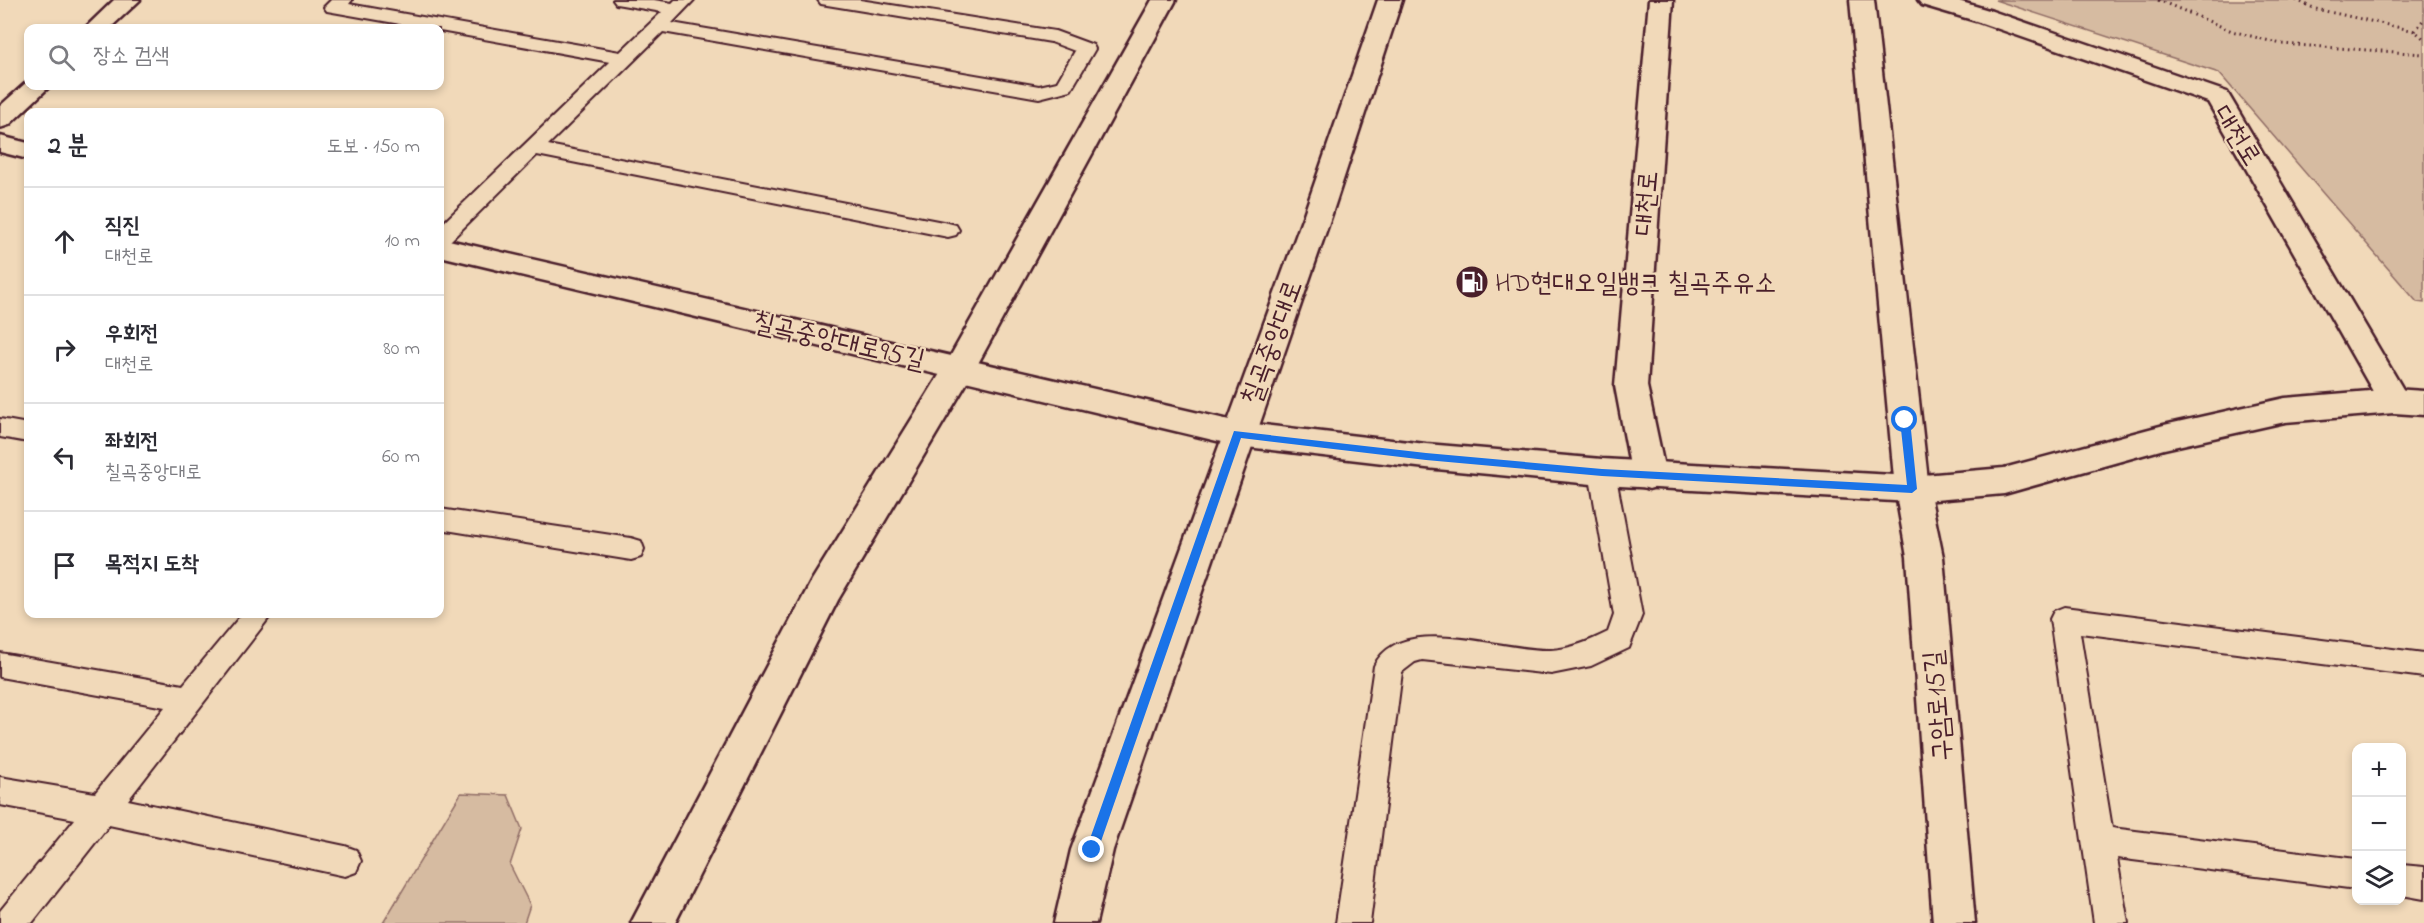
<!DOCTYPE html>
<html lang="ko">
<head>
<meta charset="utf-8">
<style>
  body { margin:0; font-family:"Indie Flower","Poor Story",sans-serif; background:#f7f7f7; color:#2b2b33 }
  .controls { position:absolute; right:18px; bottom:18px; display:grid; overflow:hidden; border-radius:12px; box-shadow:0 3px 9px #0003 }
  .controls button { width:54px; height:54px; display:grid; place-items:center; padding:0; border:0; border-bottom:2px solid #e1e1e2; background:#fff; color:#2b2b33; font:30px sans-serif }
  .stop { position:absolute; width:18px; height:18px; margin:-14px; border:4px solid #1a73e8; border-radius:50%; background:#fff }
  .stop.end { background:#1a73e8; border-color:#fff; box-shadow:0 2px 6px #0008 }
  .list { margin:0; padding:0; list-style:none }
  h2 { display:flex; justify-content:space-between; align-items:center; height:78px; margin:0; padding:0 24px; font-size:26px }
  h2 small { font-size:20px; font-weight:400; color:#7c7c81 }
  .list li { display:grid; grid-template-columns:39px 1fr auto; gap:18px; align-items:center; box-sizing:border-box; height:108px; padding:0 24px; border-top:2px solid #e1e1e2 }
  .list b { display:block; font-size:22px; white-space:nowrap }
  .list p { margin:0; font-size:20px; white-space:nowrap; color:#7c7c81 }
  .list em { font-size:20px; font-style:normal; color:#7c7c81 }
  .icon { flex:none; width:33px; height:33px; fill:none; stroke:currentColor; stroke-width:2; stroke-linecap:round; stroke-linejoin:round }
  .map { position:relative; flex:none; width:2424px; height:923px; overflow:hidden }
  .search { position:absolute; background:#fff; box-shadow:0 3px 9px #0003; left:24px; top:24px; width:420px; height:66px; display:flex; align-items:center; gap:15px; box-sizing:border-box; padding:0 21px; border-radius:12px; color:#7c7c81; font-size:22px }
  .panel { position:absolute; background:#fff; box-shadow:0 3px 9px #0003; left:24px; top:108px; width:420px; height:510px; border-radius:12px }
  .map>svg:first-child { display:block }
  .green { fill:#d6bba1; stroke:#906d66; stroke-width:1.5 }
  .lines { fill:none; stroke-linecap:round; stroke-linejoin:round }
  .lane-casing { stroke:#4a1f2b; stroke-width:4 }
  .street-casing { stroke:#4a1f2b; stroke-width:5 }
  .secondary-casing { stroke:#4a1f2b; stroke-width:5 }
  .primary-casing { stroke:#4a1f2b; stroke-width:5 }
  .path { stroke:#4a1f2b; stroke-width:3; stroke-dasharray:1.5 4; stroke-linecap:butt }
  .lane { fill:#f1d9b9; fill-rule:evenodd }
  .street { fill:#f1d9b9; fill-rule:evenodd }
  .secondary { fill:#f1d9b9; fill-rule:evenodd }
  .primary { fill:#f1d9b9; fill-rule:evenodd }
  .route { fill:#1a73e8 }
  .labels { text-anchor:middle; stroke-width:4.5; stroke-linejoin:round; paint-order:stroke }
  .street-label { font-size:27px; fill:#4a1f2b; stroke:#f1d9b9 }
  .poi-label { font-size:27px; fill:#4a1f2b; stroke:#f1d9b9; text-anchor:start }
</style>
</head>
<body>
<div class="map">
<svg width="2424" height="923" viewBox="0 0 2424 923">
  <rect width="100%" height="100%" fill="#f1d9b9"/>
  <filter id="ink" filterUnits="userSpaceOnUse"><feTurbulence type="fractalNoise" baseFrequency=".0167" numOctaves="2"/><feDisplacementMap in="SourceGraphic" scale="12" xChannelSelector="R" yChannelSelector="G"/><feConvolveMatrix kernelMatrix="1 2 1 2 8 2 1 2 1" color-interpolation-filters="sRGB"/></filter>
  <g filter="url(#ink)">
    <path class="green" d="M 1995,0 L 2424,0 L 2424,303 L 2417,302 L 2219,73 Z
      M 461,793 L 508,795 L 522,829 L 510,865 L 530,905 L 524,923 L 383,923 Z"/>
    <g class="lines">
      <defs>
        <path id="lane" d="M 331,0 L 352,0 L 349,4 L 620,52 L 662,12 L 622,5 L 616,4 L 613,0 L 654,0 L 672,3 L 675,0 L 694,0 L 672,23 L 1039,86 L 1057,82 L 1075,51 L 1051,42 L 827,5 L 821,4 L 818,0 L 860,0 L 1055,31 L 1093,45 L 1095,49 L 1071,90 L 1039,98 L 663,32 L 548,145 L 948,223 L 956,225 L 959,230 L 956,235 L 948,237 L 537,155 L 448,243 L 440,245 L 440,226 L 610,62 L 440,31 L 440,28 L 423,28 L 327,11 L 324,7 Z
          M 0,419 L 28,424 L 28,442 L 0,437 Z
          M 1602,462 L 1611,465 L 1615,472 L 1642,615 L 1629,648 L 1591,666 L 1551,674 L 1422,660 L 1415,662 L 1402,672 L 1370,923 L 1336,923 L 1374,666 C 1400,611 1503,652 1551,650 C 1571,649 1590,641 1608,632 L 1614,615 L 1589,472 L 1593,465 Z
          M 440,509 L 631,538 L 641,541 L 644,549 L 641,557 L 631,560 L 440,529 Z
          M 2064,607 L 2424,653 L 2424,677 L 2080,633 L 2112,828 L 2356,859 L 2356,889 L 2117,858 L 2128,923 L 2094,923 L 2050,619 L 2054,611 Z
          M 242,614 L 272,614 L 128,800 L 345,846 L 356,850 L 361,861 L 356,872 L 345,876 L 109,825 L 32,923 L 0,923 L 0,911 L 75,819 L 0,805 L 0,777 L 95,793 L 165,707 L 0,677 L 0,653 L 183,685 Z
          M 2402,865 L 2424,867 L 2424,899 L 2402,895 Z"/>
        <path id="street" d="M 114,0 L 140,0 L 110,28 L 85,28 Z
          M 1152,0 L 1176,0 L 975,369 L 838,600 L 675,923 L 631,923 L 812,580 L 946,364 Z
          M 1649,0 L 1673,0 L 1647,386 L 1666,476 L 1661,485 L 1649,489 L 1637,485 L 1632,476 L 1615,386 Z
          M 1850,0 L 1874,0 L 1929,489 L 1943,557 L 1975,923 L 1933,923 L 1907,557 L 1895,489 Z
          M 1918,0 L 1955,0 L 1992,11 L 2227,92 L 2410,401 L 2405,409 L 2394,413 L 2383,409 L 2208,102 L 1976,21 L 1922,5 Z
          M 28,81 L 28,86 L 50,86 L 9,125 L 0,128 L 0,106 Z"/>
        <path id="secondary" d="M 0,136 L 28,143 L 28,159 L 0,152 Z
          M 440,238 L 1238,422 L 1426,444 L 1602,459 L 1912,476 L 2004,468 L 2164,425 L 2285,398 L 2394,389 L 2424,391 L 2424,415 L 2394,413 L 2285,422 L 2164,449 L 2004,494 L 1912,502 L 1602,485 L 1426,468 L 1238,446 L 440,256 Z"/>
        <path id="primary" d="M 1378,0 L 1402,0 L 1332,214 L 1113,850 L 1096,923 L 1054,923 L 1071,850 L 1304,214 Z"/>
      </defs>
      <use href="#lane" class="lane-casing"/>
      <use href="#street" class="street-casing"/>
      <use href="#secondary" class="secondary-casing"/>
      <use href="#primary" class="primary-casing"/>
      <path class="path" d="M 2158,0 L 2232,31 L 2281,44 L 2424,54
        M 2296,0 L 2316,9 L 2415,31 L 2424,39
        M 2415,31 L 2424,19"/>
      <use href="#lane" class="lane"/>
      <use href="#street" class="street"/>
      <use href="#secondary" class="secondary"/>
      <use href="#primary" class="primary"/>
    </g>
  </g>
  <path class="route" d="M 1905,416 L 1910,420 L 1917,489 L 1912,493 L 1602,476 L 1426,460 L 1241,438 L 1098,850 L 1096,854 L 1088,854 L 1086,850 L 1234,431 L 1426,453 L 1602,469 L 1907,485 L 1900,420 Z"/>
  <defs>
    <symbol id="fuel-disc" viewBox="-11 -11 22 22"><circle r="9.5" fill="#4a1f2b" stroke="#f1d9b9"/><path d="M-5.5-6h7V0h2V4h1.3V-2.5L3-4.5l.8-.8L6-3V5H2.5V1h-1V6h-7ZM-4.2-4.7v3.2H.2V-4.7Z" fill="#fff"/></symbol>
  </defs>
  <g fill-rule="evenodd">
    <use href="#fuel-disc" x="1453" y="263" width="38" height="38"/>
  </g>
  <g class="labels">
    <g class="street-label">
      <text transform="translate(2238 135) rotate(58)" y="9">대천로</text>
      <text transform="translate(1645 203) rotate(-85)" y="9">대천로</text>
      <text transform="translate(839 340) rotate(13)" y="9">칠곡중앙대로95길</text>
      <text transform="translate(1271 342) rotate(-70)" y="9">칠곡중앙대로</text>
      <text transform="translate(1937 706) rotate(-95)" y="9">구암로15길</text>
    </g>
    <g class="poi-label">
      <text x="1495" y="291">HD현대오일뱅크 칠곡주유소</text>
    </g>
  </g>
</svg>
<div class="controls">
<button>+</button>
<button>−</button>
<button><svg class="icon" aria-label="layers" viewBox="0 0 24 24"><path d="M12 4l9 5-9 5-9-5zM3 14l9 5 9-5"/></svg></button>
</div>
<div class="stop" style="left:1905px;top:420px"></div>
<div class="stop end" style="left:1092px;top:850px"></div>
<div class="search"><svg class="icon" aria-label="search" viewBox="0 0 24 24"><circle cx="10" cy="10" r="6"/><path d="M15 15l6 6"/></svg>장소 검색</div>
<section class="panel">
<h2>2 분<small>도보 · 150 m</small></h2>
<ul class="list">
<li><svg class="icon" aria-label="ahead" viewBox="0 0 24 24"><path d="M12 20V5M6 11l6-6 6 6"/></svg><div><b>직진</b><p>대천로</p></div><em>10 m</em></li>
<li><svg class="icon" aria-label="right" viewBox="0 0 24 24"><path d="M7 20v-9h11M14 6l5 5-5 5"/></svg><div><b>우회전</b><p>대천로</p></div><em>80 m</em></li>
<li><svg class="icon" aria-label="left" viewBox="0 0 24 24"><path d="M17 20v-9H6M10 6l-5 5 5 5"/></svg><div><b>좌회전</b><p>칠곡중앙대로</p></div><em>60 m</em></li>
<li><svg class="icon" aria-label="arrive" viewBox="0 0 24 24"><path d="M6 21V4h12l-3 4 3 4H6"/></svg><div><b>목적지 도착</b></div></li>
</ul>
</section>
</div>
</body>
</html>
